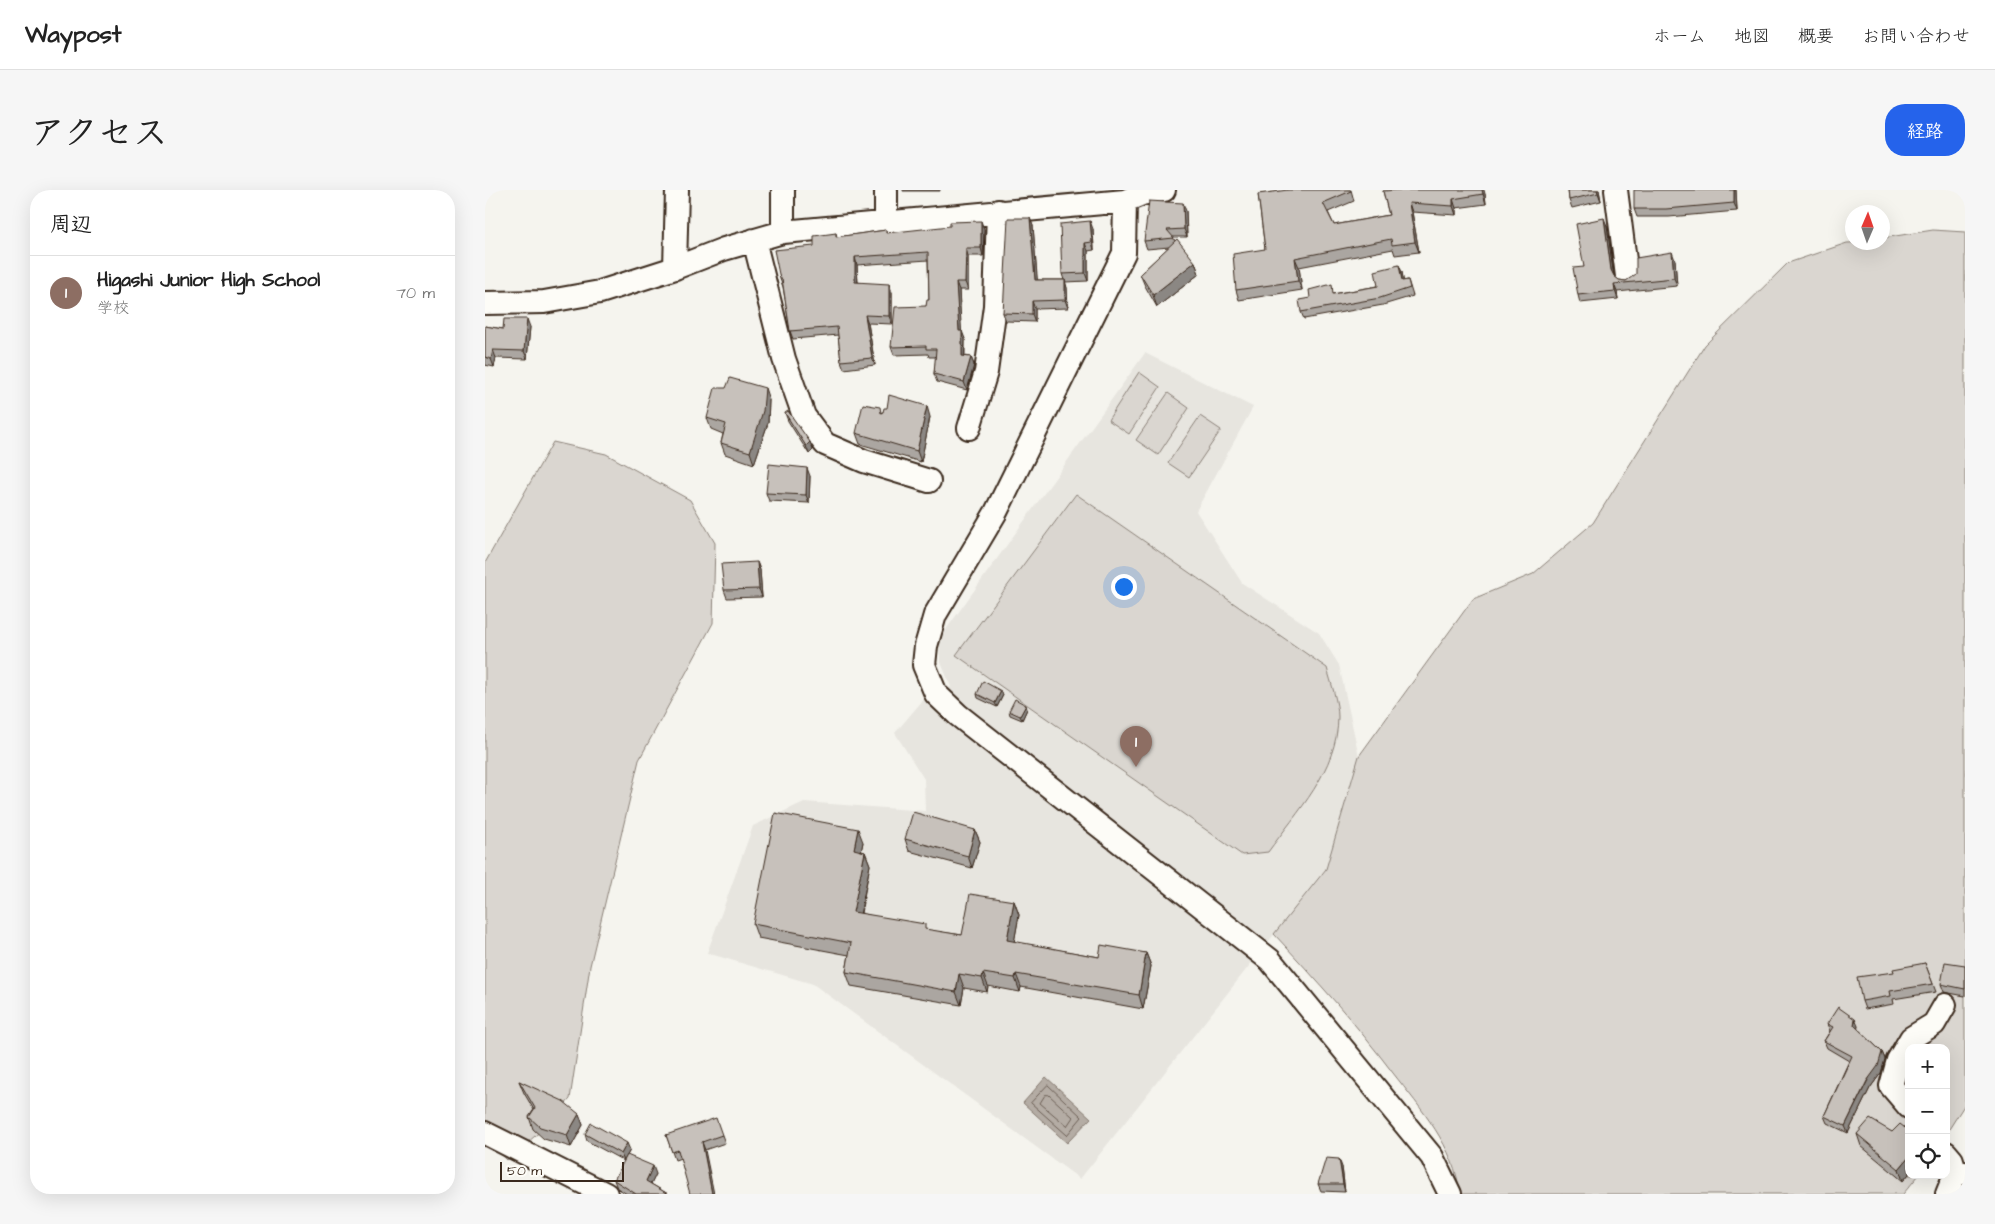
<!DOCTYPE html>
<html lang="ja">
<head>
<meta charset="utf-8">
<style>
  body { margin:0; font-family:"Architects Daughter","Klee One",sans-serif; background:#f6f6f6; color:#222 }
  .controls { position:absolute; right:15px; bottom:15px; display:grid; overflow:hidden; border-radius:10px; box-shadow:0 5px 20px #0002 }
  .controls button { width:45px; height:45px; display:grid; place-items:center; padding:0; border:0; border-bottom:1px solid #e0e0e0; background:#fff; color:#222; font:25px sans-serif }
  .compass { position:absolute; left:1360px; top:15px; width:45px; height:45px; border-radius:50%; background:#fff; box-shadow:0 5px 20px #0002; rotate:2deg }
  .scale { position:absolute; left:15px; bottom:12px; width:124px; box-sizing:border-box; padding-left:5px; border:2px solid #3b2a1e; border-top:0; font-size:14px; line-height:18px; white-space:nowrap; color:#3b2a1e; -webkit-text-stroke:4px #fdfcf7; paint-order:stroke }
  .you { position:absolute; left:638px; top:396px; width:18px; height:18px; margin:-12px; border:4px solid #fff; border-radius:50%; background:#1a73e8; box-shadow:0 0 0 8px #1a73e833 }
  .badge { display:grid; place-items:center; width:32px; height:32px; border-radius:50%; background:#2563eb; color:#fff; font-size:16px; font-weight:700 }
  .pin { position:absolute; translate:-50% -41px; filter:drop-shadow(0 1px 2px #0008) }
  .pin::after { content:''; position:absolute; top:26px; width:18px; height:15px; background:inherit; clip-path:polygon(0 0,100% 0,50% 100%) }
  .list { margin:0; padding:0; list-style:none }
  h2 { display:flex; justify-content:space-between; align-items:center; height:65px; margin:0; padding:0 20px; font-size:21px }
  h2 small { font-size:16px; font-weight:400; color:#767676 }
  .list li { display:grid; grid-template-columns:32px 1fr auto; gap:15px; align-items:center; box-sizing:border-box; height:75px; padding:0 20px; border-top:1px solid #e0e0e0 }
  .list b { display:block; font-size:19px; white-space:nowrap }
  .list p { margin:0; font-size:16px; white-space:nowrap; color:#767676 }
  .list em { font-size:16px; font-style:normal; color:#767676 }
  .icon { flex:none; width:28px; height:28px; fill:none; stroke:currentColor; stroke-width:2; stroke-linecap:round; stroke-linejoin:round }
  .map { position:relative; flex:none; width:1480px; height:1004px; overflow:hidden; border-radius:20px }
  header { display:flex; align-items:center; gap:30px; box-sizing:border-box; height:70px; padding:0 25px; background:#fff; border-bottom:1px solid #e0e0e0 }
  header strong { font-size:24px }
  nav { display:flex; gap:28px; margin-inline-start:auto; font-size:18px }
  .intro { display:flex; align-items:center; justify-content:space-between; box-sizing:border-box; height:120px; padding:0 30px }
  h1 { margin:0; font-size:35px }
  .button { padding:12px 22px; border-radius:20px; background:#2563eb; color:#fff; font-size:18px; font-weight:700 }
  main { display:flex; gap:30px; padding:0 30px }
  aside { flex:1; background:#fff; border-radius:20px; box-shadow:0 5px 20px #0002 }
  .map>svg:first-child { display:block }
  .built { fill:#e7e5df }
  .green { fill:#dad6d0; stroke:#8a8077 }
  .water { fill:#b4aca4; stroke:#84786e }
  .lines { fill:none; stroke-linecap:round; stroke-linejoin:round }
  .shore { stroke:#6b5e54; stroke-width:1 }
  .stream { stroke:#84786e; stroke-width:5 }
  .minor-casing { stroke:#3b2a1e; stroke-width:26 }
  .minor { stroke:#fdfcf7; stroke-width:22 }
  .wall { fill:#aba6a1; stroke:#3b2a1e }
  .shaded-wall { fill:#8b8783; stroke:#3b2a1e }
  .building { fill:#c7c1bb; stroke:#3b2a1e }
</style>
</head>
<body>
<header>
<strong>Waypost</strong>
<nav><a>ホーム</a><a>地図</a><a>概要</a><a>お問い合わせ</a></nav>
</header>
<div class="intro"><h1>アクセス</h1><a class="button">経路</a></div>
<main>
<aside>
<h2>周辺<small></small></h2>
<ul class="list">
<li><span class="badge" style="background:#8d6e63">1</span><div><b>Higashi Junior High School</b><p>学校</p></div><em>70 m</em></li>
</ul>
</aside>
<div class="map">
<svg width="1480" height="1004" viewBox="0 0 1480 1004">
  <rect width="100%" height="100%" fill="#f5f4ee"/>
  <filter id="ink" filterUnits="userSpaceOnUse"><feTurbulence type="fractalNoise" baseFrequency=".02" numOctaves="2"/><feDisplacementMap in="SourceGraphic" scale="10" xChannelSelector="R" yChannelSelector="G"/><feConvolveMatrix kernelMatrix="1 2 1 2 8 2 1 2 1" color-interpolation-filters="sRGB"/></filter>
  <g filter="url(#ink)">
    <path class="built" d="M 660,163 L 768,217 L 711,321 L 757,393 L 834,443 L 854,475 L 874,566 L 841,679 L 595,989 L 328,794 L 222,763 L 268,636 L 319,612 L 440,621 L 439,589 L 410,543 L 438,510 L 466,497 L 455,470 L 455,448 Z"/>
    <path class="green" d="M 1448,40 L 1480,42 L 1480,914 L 1461,944 L 1461,858 L 1424,858 L 1424,985 L 1434,985 L 1418,1004 L 975,1004 C 970,957 936,919 908,883 C 871,834 831,789 789,744 L 841,679 L 874,566 L 988,409 L 1048,384 L 1108,333 L 1220,155 L 1303,73 L 1362,53 L 1398,52 L 1398,48 Z
      M 654,182 L 675,197 L 644,244 L 623,230 Z
      M 683,203 L 704,218 L 673,265 L 651,250 Z
      M 715,226 L 736,240 L 704,287 L 683,273 Z
      M 68,252 L 121,264 L 205,310 L 230,353 L 228,433 L 154,570 L 105,776 L 85,909 L 57,940 L 22,970 L 0,949 L 0,373 Z
      M 591,304 L 842,478 C 846,493 853,512 853,527 C 853,580 812,622 783,662 L 757,665 L 471,465 Z"/>
    <path class="water" d="M 561,887 L 606,928 L 582,953 L 538,913 Z"/>
    <g class="lines">
      <path class="shore" d="M 563,895 L 597,927 L 582,945 L 546,913 Z
        M 564,905 L 588,927 L 582,936 L 555,913 L 560,905 Z"/>
      <path class="stream" d="M 0,1001 L 3,1004"/>
      <defs>
        <path id="minor" d="M 401,0 L 401,31
          M 1131,0 L 1142,86
          M 640,11 L 639,63 L 511,322 L 450,425 L 441,456 L 439,475 L 451,504 L 473,525 L 785,770 L 947,967 L 965,1004
          M 298,42 L 298,0
          M 269,50 L 299,169 L 319,226 L 340,254 L 379,271 L 444,291
          M 190,78 L 192,0
          M 0,113 L 59,112 L 115,102 L 190,78 L 239,59 L 298,42 L 640,11 L 657,4 L 679,0
          M 484,238 L 501,182 L 510,116 L 513,21
          M 1424,917 L 1406,896 L 1413,870 L 1426,848 L 1449,834 L 1460,815
          M 0,943 L 121,1004
          M 1461,963 L 1467,970 L 1470,984
          M 1462,1004 L 1470,984 L 1480,983"/>
      </defs>
      <use href="#minor" class="minor-casing"/>
      <use href="#minor" class="minor"/>
    </g>
    <path class="wall" d="M 418,0 L 455,0 L 455,1 L 418,1 Z
      M 866,0 L 869,11 L 843,22 L 849,35 L 904,25 L 898,1 L 1000,4 L 1001,14 L 971,18 L 971,25 L 927,22 L 934,62 L 910,65 L 908,59 L 814,77 L 817,100 L 754,110 L 751,100 L 780,59 L 773,4 Z
      M 1083,0 L 1114,0 L 1116,11 L 1087,18 L 1084,10 Z
      M 1251,0 L 1252,21 L 1184,27 L 1152,27 L 1149,19 Z
      M 701,21 L 702,47 L 688,47 L 690,51 L 710,72 L 714,84 L 672,117 L 660,96 L 655,84 L 684,57 L 662,59 L 659,51 Z
      M 545,28 L 548,36 L 552,90 L 579,90 L 577,84 L 608,39 L 609,60 L 603,61 L 603,91 L 580,92 L 582,98 L 583,118 L 550,119 L 550,132 L 521,131 L 518,123 Z
      M 1122,36 L 1129,86 L 1134,90 L 1141,91 L 1190,70 L 1192,96 L 1132,102 L 1133,109 L 1095,113 L 1093,105 L 1099,77 Z
      M 499,39 L 498,66 L 483,66 L 483,100 L 474,100 L 476,141 L 480,149 L 480,166 L 486,167 L 489,175 L 482,200 L 452,192 L 449,184 L 451,167 L 444,167 L 443,164 L 409,165 L 406,157 L 441,116 L 444,110 L 443,70 L 372,75 L 373,92 L 407,102 L 407,134 L 383,133 L 390,175 L 359,179 L 356,171 L 353,145 L 308,149 L 305,141 L 298,97 L 295,89 L 329,56 L 351,43 L 352,47 L 401,40 L 402,43 Z
      M 917,82 L 918,91 L 923,90 L 928,106 L 898,115 L 819,129 L 816,122 L 825,108 L 893,96 Z
      M 0,136 L 18,139 L 45,137 L 42,169 L 11,168 L 9,177 L 0,175 Z
      M 284,210 L 283,233 L 269,274 L 240,264 L 236,253 L 238,244 L 226,239 L 222,228 Z
      M 397,222 L 445,227 L 436,272 L 375,254 L 371,243 Z
      M 300,223 L 325,252 L 328,260 L 324,264 L 303,231 Z
      M 325,286 L 324,313 L 284,311 L 281,303 Z
      M 272,372 L 275,380 L 277,407 L 242,408 L 239,400 Z
      M 492,504 L 518,505 L 512,517 L 493,508 Z
      M 542,519 L 537,530 L 525,525 L 524,521 Z
      M 490,640 L 495,652 L 487,678 L 424,661 L 420,649 Z
      M 378,652 L 376,661 L 380,662 L 385,675 L 376,723 L 442,740 L 477,745 L 529,711 L 534,725 L 529,752 L 614,767 L 661,763 L 666,776 L 658,819 L 536,797 L 535,802 L 503,796 L 502,802 L 479,798 L 476,815 L 366,796 L 361,782 L 364,765 L 273,748 L 268,734 Z
      M 1440,773 L 1451,802 L 1408,809 L 1409,814 L 1380,819 L 1377,811 L 1409,782 Z
      M 1480,775 L 1480,806 L 1459,802 L 1456,794 Z
      M 1342,834 L 1373,836 L 1372,838 L 1397,862 L 1400,869 L 1396,883 L 1385,898 L 1363,943 L 1342,933 L 1339,926 L 1364,871 L 1342,858 L 1339,851 L 1345,841 Z
      M 34,891 L 94,924 L 98,935 L 86,957 L 59,949 L 48,939 L 44,927 L 49,920 L 39,903 Z
      M 1424,941 L 1424,984 L 1418,991 L 1376,956 L 1372,944 Z
      M 100,944 L 145,960 L 139,971 L 102,951 Z
      M 181,945 L 237,945 L 240,953 L 190,970 Z
      M 857,977 L 860,1002 L 836,1001 L 833,994 Z
      M 171,984 L 166,994 L 183,1004 L 142,1004 L 132,998 L 129,990 Z"/>
    <path class="shaded-wall" d="M 997,0 L 999,0 L 1000,4 L 1001,14 L 998,4 Z
      M 1112,0 L 1114,0 L 1116,11 L 1113,3 Z
      M 1249,0 L 1251,0 L 1252,21 L 1249,13 Z
      M 968,9 L 971,18 L 971,25 L 968,16 Z
      M 698,13 L 701,21 L 702,47 L 699,39 Z
      M 924,13 L 927,22 L 934,62 L 930,52 Z
      M 545,28 L 548,36 L 553,98 L 550,90 Z
      M 1119,28 L 1122,36 L 1129,88 L 1126,80 Z
      M 496,31 L 499,39 L 498,66 L 496,58 Z
      M 605,31 L 608,39 L 609,60 L 607,52 Z
      M 600,53 L 603,61 L 603,91 L 600,83 Z
      M 481,58 L 483,66 L 483,100 L 480,92 Z
      M 1187,62 L 1190,70 L 1192,96 L 1189,88 Z
      M 370,67 L 372,75 L 373,100 L 370,92 Z
      M 810,68 L 814,77 L 817,100 L 813,91 Z
      M 710,72 L 714,84 L 672,117 L 668,105 Z
      M 914,75 L 917,82 L 920,99 L 917,91 Z
      M 580,90 L 582,98 L 583,118 L 580,110 Z
      M 471,92 L 474,100 L 477,149 L 474,141 Z
      M 404,94 L 407,102 L 407,134 L 404,126 Z
      M 1129,94 L 1132,102 L 1133,109 L 1130,101 Z
      M 547,111 L 550,119 L 550,132 L 547,124 Z
      M 380,125 L 383,133 L 390,175 L 387,168 Z
      M 42,129 L 45,137 L 42,169 L 39,161 Z
      M 477,141 L 480,149 L 479,174 L 477,166 Z
      M 8,160 L 11,168 L 9,177 L 6,169 Z
      M 486,167 L 489,175 L 482,200 L 479,192 Z
      M 280,198 L 284,210 L 283,233 L 269,274 L 265,262 Z
      M 442,216 L 445,227 L 436,272 L 432,261 Z
      M 325,252 L 328,260 L 324,264 L 321,256 Z
      M 322,278 L 325,286 L 324,313 L 321,305 Z
      M 272,372 L 275,380 L 277,407 L 274,399 Z
      M 516,501 L 518,505 L 512,517 L 510,513 Z
      M 541,515 L 542,519 L 537,530 L 535,526 Z
      M 373,639 L 378,652 L 374,673 L 369,659 Z
      M 490,640 L 495,652 L 487,678 L 483,666 Z
      M 380,662 L 385,675 L 373,735 L 368,722 Z
      M 529,711 L 534,725 L 527,764 L 522,750 Z
      M 661,763 L 666,776 L 658,819 L 654,805 Z
      M 498,783 L 503,796 L 502,802 L 497,788 Z
      M 474,784 L 479,798 L 476,815 L 471,802 Z
      M 531,784 L 536,797 L 535,802 L 530,788 Z
      M 1370,829 L 1373,836 L 1372,842 L 1369,835 Z
      M 1397,862 L 1400,869 L 1396,883 L 1385,898 L 1363,943 L 1360,936 Z
      M 94,924 L 98,935 L 86,957 L 82,945 Z
      M 217,952 L 220,960 L 229,1004 L 227,1004 Z
      M 142,953 L 145,960 L 139,971 L 136,964 Z
      M 1424,967 L 1424,984 L 1418,991 L 1414,979 Z
      M 854,969 L 857,977 L 860,1002 L 858,994 Z
      M 168,976 L 171,984 L 164,999 L 161,991 Z"/>
    <path class="building" d="M 803,0 L 865,0 L 866,1 L 838,13 L 849,35 L 904,25 L 898,1 L 912,0 L 997,0 L 998,4 L 968,9 L 968,16 L 924,13 L 930,52 L 907,55 L 906,49 L 810,68 L 813,91 L 751,100 L 748,64 L 780,59 L 773,4 Z
      M 1083,0 L 1112,0 L 1113,3 L 1084,10 Z
      M 1149,0 L 1249,0 L 1249,13 L 1181,19 L 1149,19 Z
      M 664,11 L 698,13 L 699,39 L 682,40 L 689,48 L 659,51 Z
      M 523,28 L 545,28 L 550,90 L 580,90 L 580,110 L 547,111 L 547,124 L 518,123 Z
      M 1119,28 L 1126,80 L 1129,86 L 1134,90 L 1141,91 L 1151,84 L 1151,68 L 1187,62 L 1189,88 L 1129,94 L 1130,101 L 1093,105 L 1088,78 L 1099,77 L 1091,34 Z
      M 496,31 L 496,58 L 481,58 L 480,92 L 471,92 L 474,141 L 477,141 L 477,166 L 486,167 L 479,192 L 449,184 L 451,159 L 441,159 L 441,156 L 406,157 L 410,117 L 441,116 L 442,110 L 444,110 L 443,62 L 370,67 L 370,92 L 404,94 L 404,126 L 380,125 L 387,168 L 356,171 L 352,137 L 305,141 L 297,89 L 295,89 L 289,60 L 329,56 L 329,46 L 351,43 L 351,47 L 401,40 L 401,43 L 465,36 L 465,32 Z
      M 605,31 L 607,52 L 600,53 L 600,83 L 577,84 L 575,34 Z
      M 692,49 L 710,72 L 668,105 L 655,84 Z
      M 914,75 L 917,91 L 923,90 L 925,98 L 895,108 L 816,122 L 814,110 L 825,108 L 824,100 L 847,94 L 848,104 L 893,96 L 890,81 Z
      M 19,129 L 42,129 L 39,161 L 8,160 L 6,169 L 0,167 L 0,136 L 18,139 Z
      M 245,188 L 280,198 L 278,221 L 265,262 L 236,253 L 241,234 L 222,228 L 230,198 L 241,198 Z
      M 404,205 L 442,216 L 432,261 L 371,243 L 378,214 L 395,217 L 396,223 L 398,222 L 399,218 L 402,218 Z
      M 303,221 L 325,252 L 321,256 L 300,223 Z
      M 284,274 L 322,278 L 321,305 L 281,303 Z
      M 272,372 L 274,399 L 239,400 L 236,374 Z
      M 498,491 L 516,501 L 510,513 L 492,504 Z
      M 530,509 L 541,515 L 535,526 L 524,521 Z
      M 428,622 L 490,640 L 483,666 L 420,649 Z
      M 290,623 L 373,639 L 369,659 L 380,662 L 368,722 L 440,734 L 440,739 L 477,745 L 485,704 L 529,711 L 522,750 L 614,767 L 616,755 L 661,763 L 654,805 L 531,784 L 530,788 L 498,783 L 497,788 L 474,784 L 471,802 L 361,782 L 366,753 L 268,734 Z
      M 1460,772 L 1480,775 L 1480,799 L 1456,794 Z
      M 1440,773 L 1448,794 L 1405,801 L 1406,806 L 1377,811 L 1372,787 L 1409,782 L 1408,779 Z
      M 1353,817 L 1370,829 L 1369,835 L 1397,862 L 1393,876 L 1382,891 L 1360,936 L 1339,926 L 1367,866 L 1339,851 L 1348,837 L 1342,834 Z
      M 34,891 L 78,911 L 94,924 L 82,945 L 55,937 L 44,927 L 50,918 Z
      M 231,928 L 237,945 L 217,952 L 227,1004 L 205,1004 L 193,960 L 187,962 L 181,945 Z
      M 1385,929 L 1407,942 L 1415,934 L 1424,941 L 1424,967 L 1414,979 L 1372,944 Z
      M 106,933 L 142,953 L 136,964 L 100,944 Z
      M 142,965 L 168,976 L 161,991 L 183,1004 L 151,1004 L 129,990 Z
      M 841,968 L 854,969 L 858,994 L 833,994 Z"/>
  </g>
</svg>
<div class="controls">
<button>+</button>
<button>−</button>
<button><svg class="icon" aria-label="locate" viewBox="0 0 24 24"><circle cx="12" cy="12" r="6"/><path d="M12 2v4M12 18v4M2 12h4M18 12h4"/></svg></button>
</div>
<svg class="compass" viewBox="-18 -18 36 36"><path d="M0-13l5 13h-10z" fill="#e53935"/><path d="M0 13l5-13h-10z" fill="#767676"/></svg>
<div class="scale">50 m</div>
<div class="you"></div>
<div class="pin badge" style="left:651px;top:577px;background:#8d6e63">1</div>
</div>
</main>
</body>
</html>
